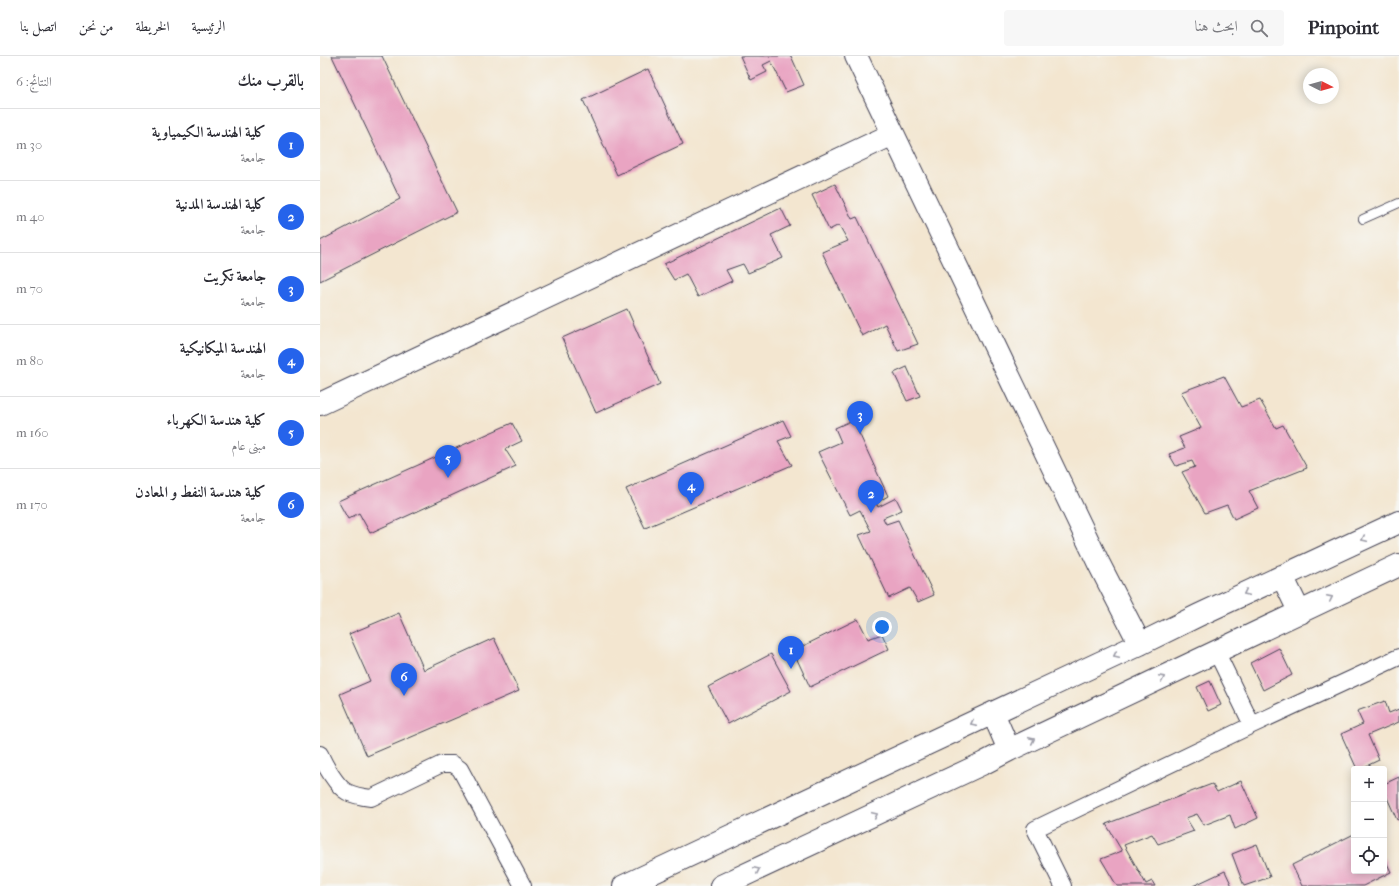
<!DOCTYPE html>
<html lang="ar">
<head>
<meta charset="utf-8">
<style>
  body { margin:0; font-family:"IM FELL French Canon",Amiri,serif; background:#f7f7f7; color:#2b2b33; direction:rtl }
  .controls { position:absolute; right:12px; bottom:12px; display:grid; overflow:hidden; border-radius:4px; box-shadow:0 2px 10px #0003 }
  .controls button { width:36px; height:36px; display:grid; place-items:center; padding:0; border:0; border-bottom:1px solid #e1e1e2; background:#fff; color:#2b2b33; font:20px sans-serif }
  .compass { position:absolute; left:983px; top:12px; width:36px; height:36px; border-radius:50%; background:#fff; box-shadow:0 2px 10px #0003; rotate:96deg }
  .you { position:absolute; left:562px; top:571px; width:14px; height:14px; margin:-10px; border:3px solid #fff; border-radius:50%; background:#1a73e8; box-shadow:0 0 0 6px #1a73e833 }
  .badge { display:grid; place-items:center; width:26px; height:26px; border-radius:50%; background:#2563eb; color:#fff; font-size:13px; font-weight:700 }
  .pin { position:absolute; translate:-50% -33px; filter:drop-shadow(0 1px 2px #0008) }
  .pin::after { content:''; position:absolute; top:21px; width:14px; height:12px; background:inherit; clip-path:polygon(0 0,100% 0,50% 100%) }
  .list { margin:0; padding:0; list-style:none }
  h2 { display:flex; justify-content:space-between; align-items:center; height:52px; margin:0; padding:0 16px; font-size:17px }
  h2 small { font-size:13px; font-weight:400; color:#7c7c81 }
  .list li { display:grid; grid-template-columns:26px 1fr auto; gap:12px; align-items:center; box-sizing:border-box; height:72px; padding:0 16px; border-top:1px solid #e1e1e2 }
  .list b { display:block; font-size:15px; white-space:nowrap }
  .list p { margin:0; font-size:13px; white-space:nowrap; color:#7c7c81 }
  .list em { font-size:13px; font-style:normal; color:#7c7c81 }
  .icon { flex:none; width:22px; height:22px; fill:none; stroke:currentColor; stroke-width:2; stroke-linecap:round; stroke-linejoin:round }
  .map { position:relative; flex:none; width:1079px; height:830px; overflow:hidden; direction:ltr }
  header { display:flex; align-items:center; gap:24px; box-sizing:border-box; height:56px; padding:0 20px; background:#fff; border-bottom:1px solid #e1e1e2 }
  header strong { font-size:19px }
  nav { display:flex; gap:22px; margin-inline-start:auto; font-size:14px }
  .search { width:280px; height:36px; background:#f7f7f7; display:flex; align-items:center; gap:10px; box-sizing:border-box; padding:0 14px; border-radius:4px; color:#7c7c81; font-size:15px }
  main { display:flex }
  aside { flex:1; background:#fff }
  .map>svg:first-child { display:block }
  .building { fill:#e9a4c2 }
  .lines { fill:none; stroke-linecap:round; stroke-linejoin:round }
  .lane-casing { stroke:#413f51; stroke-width:10 }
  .street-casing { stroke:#413f51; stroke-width:18 }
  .secondary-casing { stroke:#413f51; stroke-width:24 }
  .lane { stroke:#fff; stroke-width:8 }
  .street { stroke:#fff; stroke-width:16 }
  .secondary { stroke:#fff; stroke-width:22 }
  .oneway { stroke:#9c9ca7 }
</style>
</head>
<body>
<header>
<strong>Pinpoint</strong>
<div class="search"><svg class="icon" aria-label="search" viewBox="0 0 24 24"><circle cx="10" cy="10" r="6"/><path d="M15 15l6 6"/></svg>ابحث هنا</div>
<nav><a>الرئيسية</a><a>الخريطة</a><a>من نحن</a><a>اتصل بنا</a></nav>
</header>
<main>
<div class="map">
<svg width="1079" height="830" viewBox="0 0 1079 830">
  <rect width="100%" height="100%" fill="#f6f6f2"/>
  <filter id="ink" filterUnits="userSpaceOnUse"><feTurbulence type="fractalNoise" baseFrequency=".025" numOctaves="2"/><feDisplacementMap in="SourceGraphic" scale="8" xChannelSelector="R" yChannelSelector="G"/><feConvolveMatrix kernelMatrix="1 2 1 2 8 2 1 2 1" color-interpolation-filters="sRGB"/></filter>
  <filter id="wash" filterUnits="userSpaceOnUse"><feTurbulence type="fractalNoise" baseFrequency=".012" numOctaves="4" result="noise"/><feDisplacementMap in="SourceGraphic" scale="16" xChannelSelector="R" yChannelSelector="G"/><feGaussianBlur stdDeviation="0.9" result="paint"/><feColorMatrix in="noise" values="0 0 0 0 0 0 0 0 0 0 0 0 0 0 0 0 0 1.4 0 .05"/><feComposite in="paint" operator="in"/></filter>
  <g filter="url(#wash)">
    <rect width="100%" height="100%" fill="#f3e6d0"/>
    <g id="blocks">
      <path class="building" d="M 12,0 L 62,0 L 137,156 L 0,225 L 0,185 L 80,143 Z
        M 420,0 L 471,0 L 484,29 L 466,36 L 451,5 L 443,9 L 447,16 L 431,24 Z
        M 328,13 L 363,88 L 297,119 L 263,44 Z
        M 515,128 L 532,163 L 537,161 L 598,288 L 578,295 L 565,268 L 542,280 L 502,196 L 528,185 L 519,169 L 509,174 L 492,139 Z
        M 461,152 L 470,170 L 451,179 L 463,202 L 428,217 L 423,208 L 406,214 L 412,225 L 378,241 L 366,218 L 354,224 L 344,208 Z
        M 307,253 L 340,328 L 276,357 L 242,282 Z
        M 587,311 L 600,340 L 587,345 L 574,317 Z
        M 904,320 L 921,351 L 940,344 L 956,372 L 963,369 L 987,412 L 929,435 L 938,452 L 914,463 L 907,449 L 885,457 L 862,416 L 875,411 L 872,405 L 856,410 L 849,398 L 865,392 L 859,381 L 881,372 L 861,336 Z
        M 463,364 L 471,380 L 458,385 L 472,409 L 325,472 L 306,433 Z
        M 533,364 L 568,440 L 556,447 L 558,451 L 576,442 L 582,454 L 563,462 L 566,468 L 578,464 L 614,539 L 598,546 L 590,532 L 569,542 L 539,479 L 551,475 L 540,454 L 530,459 L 498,396 L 521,386 L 515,372 Z
        M 192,367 L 202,385 L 185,393 L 196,410 L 50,477 L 39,457 L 28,463 L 18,445 Z
        M 79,557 L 104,614 L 174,582 L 199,635 L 47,700 L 20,638 L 50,625 L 29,578 Z
        M 538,563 L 548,583 L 562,578 L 569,593 L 490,631 L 473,595 Z
        M 959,592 L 972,619 L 943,634 L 930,607 Z
        M 451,598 L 471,635 L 408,668 L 388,631 Z
        M 890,625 L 901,649 L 888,655 L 877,631 Z
        M 1065,645 L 1069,657 L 1079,653 L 1079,666 L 1048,679 L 1059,704 L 1040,713 L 1037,713 L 1021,678 L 1043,668 L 1037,655 Z
        M 1079,721 L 1079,763 L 1077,764 L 1064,735 L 1064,728 Z
        M 921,725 L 938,762 L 915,773 L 910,759 L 884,769 L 877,758 L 866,762 L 874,775 L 838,788 L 832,778 L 804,789 L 826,828 L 832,825 L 835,830 L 797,830 L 781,803 L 802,795 L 786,768 L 892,728 L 897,736 Z
        M 1034,778 L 1034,815 L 1064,815 L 1064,801 L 1071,816 L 1043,830 L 982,830 L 972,809 Z
        M 937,788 L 950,821 L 924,830 L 912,798 Z
        M 905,815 L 912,830 L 873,830 Z"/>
    </g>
  </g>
  <g filter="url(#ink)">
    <use href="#blocks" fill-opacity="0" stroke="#413f51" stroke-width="1"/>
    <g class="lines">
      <defs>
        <path id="lane" d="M 1043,163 L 1079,147"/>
        <path id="street" d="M 896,595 L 932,669
          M 0,698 C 4,708 17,731 27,736 C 35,740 43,741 51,742 L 122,708 L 133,708 L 140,713 L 203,830
          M 743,830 L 715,773 L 932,669 L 1079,601"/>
        <path id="secondary" d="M 536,0 L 779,508 L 820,588
          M 0,348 L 573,78
          M 962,520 L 980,557
          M 673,657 L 689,694
          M 304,830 L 820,588 L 879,559 L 1079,466
          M 401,830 L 664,707 L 689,694 L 1079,509"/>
      </defs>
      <use href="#lane" class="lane-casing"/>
      <use href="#street" class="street-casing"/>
      <use href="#secondary" class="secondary-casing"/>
      <use href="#lane" class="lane"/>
      <use href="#street" class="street"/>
      <use href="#secondary" class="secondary"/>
    </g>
    <defs><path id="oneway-chevron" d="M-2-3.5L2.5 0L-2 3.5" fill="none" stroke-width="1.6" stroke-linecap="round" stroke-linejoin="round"/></defs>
    <g class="oneway">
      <use href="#oneway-chevron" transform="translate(1044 483) rotate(155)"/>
      <use href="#oneway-chevron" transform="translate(926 537) rotate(155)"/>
      <use href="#oneway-chevron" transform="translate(1010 542) rotate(-26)"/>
      <use href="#oneway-chevron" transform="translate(796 599) rotate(155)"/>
      <use href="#oneway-chevron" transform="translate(842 622) rotate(-26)"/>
      <use href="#oneway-chevron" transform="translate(653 667) rotate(155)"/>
      <use href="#oneway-chevron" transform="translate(712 684) rotate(-25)"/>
      <use href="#oneway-chevron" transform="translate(555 759) rotate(-25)"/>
      <use href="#oneway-chevron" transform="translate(437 814) rotate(-25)"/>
    </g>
  </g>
</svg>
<div class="controls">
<button>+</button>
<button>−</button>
<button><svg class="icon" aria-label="locate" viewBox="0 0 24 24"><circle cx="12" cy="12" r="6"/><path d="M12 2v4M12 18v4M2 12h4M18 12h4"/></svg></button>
</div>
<svg class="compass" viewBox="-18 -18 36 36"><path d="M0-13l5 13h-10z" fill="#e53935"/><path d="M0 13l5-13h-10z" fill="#7c7c81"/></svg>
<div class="you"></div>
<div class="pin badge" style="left:471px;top:613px">1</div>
<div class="pin badge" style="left:551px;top:457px">2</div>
<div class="pin badge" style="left:540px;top:378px">3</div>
<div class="pin badge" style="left:371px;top:449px">4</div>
<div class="pin badge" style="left:128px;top:422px">5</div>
<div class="pin badge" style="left:84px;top:640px">6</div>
</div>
<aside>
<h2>بالقرب منك<small>النتائج: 6</small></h2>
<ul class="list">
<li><span class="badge">1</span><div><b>كلية الهندسة الكيمياوية</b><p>جامعة</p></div><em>30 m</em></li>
<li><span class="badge">2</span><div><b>كلية الهندسة المدنية</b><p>جامعة</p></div><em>40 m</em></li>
<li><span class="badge">3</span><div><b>جامعة تكريت</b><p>جامعة</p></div><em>70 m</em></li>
<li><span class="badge">4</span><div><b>الهندسة الميكانيكية</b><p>جامعة</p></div><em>80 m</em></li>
<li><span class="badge">5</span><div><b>كلية هندسة الكهرباء</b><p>مبنى عام</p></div><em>160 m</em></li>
<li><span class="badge">6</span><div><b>كلية هندسة النفط و المعادن</b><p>جامعة</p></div><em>170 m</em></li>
</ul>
</aside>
</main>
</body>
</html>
